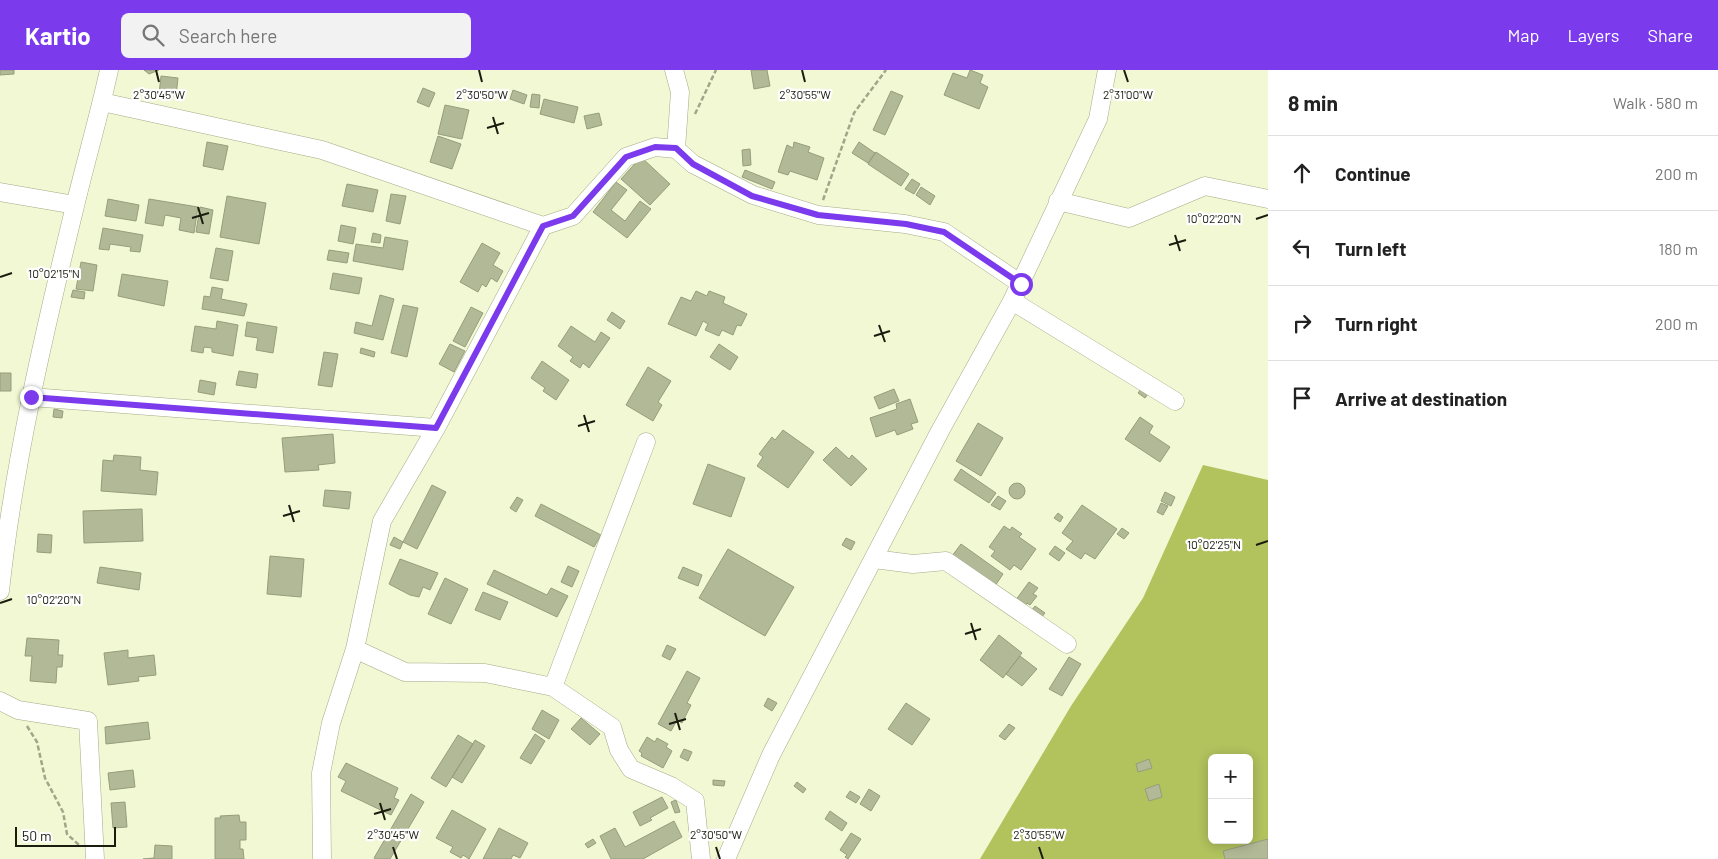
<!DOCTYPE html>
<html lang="en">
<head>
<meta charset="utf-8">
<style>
  body { margin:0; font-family:Barlow,sans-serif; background:#f2f2f2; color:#222 }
  .controls { position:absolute; right:15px; bottom:15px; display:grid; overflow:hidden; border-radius:8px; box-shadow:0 2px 12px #0003 }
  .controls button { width:45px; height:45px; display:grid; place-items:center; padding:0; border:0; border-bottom:1px solid #e0e0e0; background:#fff; color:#222; font:25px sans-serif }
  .scale { position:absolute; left:15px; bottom:12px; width:101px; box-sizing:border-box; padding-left:5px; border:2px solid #1a1c0f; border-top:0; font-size:14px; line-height:18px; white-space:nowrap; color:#1a1c0f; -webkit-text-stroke:4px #fff; paint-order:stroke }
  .stop { position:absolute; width:15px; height:15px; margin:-11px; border:4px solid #7c3aed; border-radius:50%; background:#fff }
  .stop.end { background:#7c3aed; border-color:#fff; box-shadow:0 1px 5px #0008 }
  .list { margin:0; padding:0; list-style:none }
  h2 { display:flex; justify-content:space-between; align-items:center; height:65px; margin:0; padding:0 20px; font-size:21px }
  h2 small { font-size:16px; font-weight:400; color:#767676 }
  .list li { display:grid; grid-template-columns:32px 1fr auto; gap:15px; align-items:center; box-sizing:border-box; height:75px; padding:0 20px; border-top:1px solid #e0e0e0 }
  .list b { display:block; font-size:19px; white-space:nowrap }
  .list em { font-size:16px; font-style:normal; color:#767676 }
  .icon { flex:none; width:28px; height:28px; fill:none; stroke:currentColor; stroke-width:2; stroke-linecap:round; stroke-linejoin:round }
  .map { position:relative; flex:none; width:1268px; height:789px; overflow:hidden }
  header { display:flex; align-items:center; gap:30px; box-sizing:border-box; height:70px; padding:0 25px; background:#7c3aed; color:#fff }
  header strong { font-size:24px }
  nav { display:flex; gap:28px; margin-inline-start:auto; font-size:18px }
  .search { width:350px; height:45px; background:#f2f2f2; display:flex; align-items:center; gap:12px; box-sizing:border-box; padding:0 18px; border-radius:8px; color:#767676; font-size:19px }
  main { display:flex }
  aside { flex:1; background:#fff }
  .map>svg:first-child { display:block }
  .forest { fill:#b2c25d; fill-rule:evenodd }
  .building { fill:#b2b996; stroke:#969d7a }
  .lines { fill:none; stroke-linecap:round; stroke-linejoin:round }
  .minor-casing { stroke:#a3ab88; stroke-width:19 }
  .path { stroke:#a1a68a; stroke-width:2.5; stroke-dasharray:5 2.5; stroke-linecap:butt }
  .minor { stroke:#fff; stroke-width:18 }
  .route { stroke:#7c3aed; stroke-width:6 }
  .ticks { fill:none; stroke:#1a1c0f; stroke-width:2 }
  .ticks-label { font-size:12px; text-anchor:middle; fill:#1a1c0f; stroke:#fff; stroke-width:4.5; stroke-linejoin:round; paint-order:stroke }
</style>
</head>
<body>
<header>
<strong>Kartio</strong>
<div class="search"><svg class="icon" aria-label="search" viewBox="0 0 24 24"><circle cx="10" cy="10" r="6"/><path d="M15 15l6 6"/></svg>Search here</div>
<nav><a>Map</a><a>Layers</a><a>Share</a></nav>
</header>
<main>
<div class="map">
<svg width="1268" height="789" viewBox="0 0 1268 789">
  <rect width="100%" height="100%" fill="#f1f8d3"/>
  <path class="forest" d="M 1203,395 L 1268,410 L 1268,789 L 980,789 L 1071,636 L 1143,528 ZM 1212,688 L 1249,688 L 1249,770 L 1212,770 Z"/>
  <path class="building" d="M 0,0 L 14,0 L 14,4 L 0,5 Z
    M 144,0 L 159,0 L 149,4 Z
    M 751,0 L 767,0 L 770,16 L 754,19 Z
    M 970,0 L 983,5 L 980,13 L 988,17 L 979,39 L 944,25 L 953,3 L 967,8 Z
    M 161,6 L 178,8 L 176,26 L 159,24 Z
    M 423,18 L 435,23 L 429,37 L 417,32 Z
    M 513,20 L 527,25 L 524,34 L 510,29 Z
    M 891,21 L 903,26 L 885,65 L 873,60 Z
    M 532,24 L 540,25 L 539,38 L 530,37 Z
    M 544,29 L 578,37 L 574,53 L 540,44 Z
    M 445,35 L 469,40 L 462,69 L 438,64 Z
    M 599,43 L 602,55 L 587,59 L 584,46 Z
    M 438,66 L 461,74 L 452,99 L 430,92 Z
    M 207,72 L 228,76 L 223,100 L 203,96 Z
    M 794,72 L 810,77 L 808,82 L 824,88 L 817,110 L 790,101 L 788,105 L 778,102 L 787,75 L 793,78 Z
    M 859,72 L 875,83 L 868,93 L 852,83 Z
    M 750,79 L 751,95 L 743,96 L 742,80 Z
    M 876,82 L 909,104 L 901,116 L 868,94 Z
    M 641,87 L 670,114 L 650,135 L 621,109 Z
    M 745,100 L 775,112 L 772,119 L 742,107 Z
    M 912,109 L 920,114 L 914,124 L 905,119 Z
    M 616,112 L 627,120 L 611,140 L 625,151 L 640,131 L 651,139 L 627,168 L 593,142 Z
    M 347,114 L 378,120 L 373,142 L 342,136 Z
    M 921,117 L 935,126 L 930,135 L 916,125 Z
    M 391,124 L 406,126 L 400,154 L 386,151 Z
    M 227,126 L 266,133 L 259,174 L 220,167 Z
    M 108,129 L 139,135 L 136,151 L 105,146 Z
    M 149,129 L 198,137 L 194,163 L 179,160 L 181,148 L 165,145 L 163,156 L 145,153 Z
    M 200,137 L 213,140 L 209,164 L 196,162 Z
    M 341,155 L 356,158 L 353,174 L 338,171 Z
    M 103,158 L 143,165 L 140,182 L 130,181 L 131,177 L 110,174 L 109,180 L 99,179 Z
    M 373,163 L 381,165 L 380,173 L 371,172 Z
    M 385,167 L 408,171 L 403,200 L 353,191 L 356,174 L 383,178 Z
    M 482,173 L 500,183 L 493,195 L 503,201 L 497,212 L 491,208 L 486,217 L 482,214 L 478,222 L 460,212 Z
    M 216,178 L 233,181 L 228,211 L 210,208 Z
    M 329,180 L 349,183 L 347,193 L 327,190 Z
    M 81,192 L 97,195 L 93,221 L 76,219 Z
    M 333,203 L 362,208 L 359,224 L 330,219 Z
    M 122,204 L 168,211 L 164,236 L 118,226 Z
    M 212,217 L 223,219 L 221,229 L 247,234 L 244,246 L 202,239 L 204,226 L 210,227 Z
    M 73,220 L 85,222 L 84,229 L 71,227 Z
    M 696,221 L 707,226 L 709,221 L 725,227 L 723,233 L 747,244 L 741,256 L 737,255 L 733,265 L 722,260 L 719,266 L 705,260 L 708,254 L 703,251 L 696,266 L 668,254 L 681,227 L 691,231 Z
    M 380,225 L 394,229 L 383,270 L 354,263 L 356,252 L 372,256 Z
    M 403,235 L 418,238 L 407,287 L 391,283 Z
    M 471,237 L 483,243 L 465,277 L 453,271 Z
    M 612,242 L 625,251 L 620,259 L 607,250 Z
    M 217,251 L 238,255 L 233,286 L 212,282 L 212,278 L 204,277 L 203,283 L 191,281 L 195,256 L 216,259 Z
    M 247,252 L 277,257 L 273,283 L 256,280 L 258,268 L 245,266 Z
    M 571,256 L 595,272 L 601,262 L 610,268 L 589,298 L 583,293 L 580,298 L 570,291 L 573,287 L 558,276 Z
    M 450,274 L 465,281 L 454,302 L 439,294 Z
    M 719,274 L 738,287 L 730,300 L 710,287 Z
    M 361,278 L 375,282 L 374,287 L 360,283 Z
    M 324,282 L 338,284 L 332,317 L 318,315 Z
    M 542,291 L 569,310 L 556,330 L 543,321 L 545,318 L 531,308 Z
    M 648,297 L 671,311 L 658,332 L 662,335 L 653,351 L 626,335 Z
    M 239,301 L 258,304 L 256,318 L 236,315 Z
    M 0,303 L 11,303 L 11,321 L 0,321 Z
    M 200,310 L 216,313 L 214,325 L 198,322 Z
    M 894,319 L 899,331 L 879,339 L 874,327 Z
    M 1141,319 L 1148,324 L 1145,328 L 1138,323 Z
    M 910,329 L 918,352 L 911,354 L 913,359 L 897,365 L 895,360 L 876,367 L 870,348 L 897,339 L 896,334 Z
    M 54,339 L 63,341 L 62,348 L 53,347 Z
    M 1140,347 L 1153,356 L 1149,363 L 1170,377 L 1160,392 L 1125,369 Z
    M 978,353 L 1003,368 L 981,406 L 956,391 Z
    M 783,360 L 814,382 L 788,418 L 757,396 L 763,387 L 759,384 L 772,367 L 775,370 Z
    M 333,364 L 335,393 L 318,395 L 319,400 L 285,402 L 282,368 Z
    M 836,377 L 849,389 L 852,385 L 867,399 L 851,416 L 823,390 Z
    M 114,385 L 141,387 L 140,400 L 158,402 L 156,425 L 101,421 L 103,390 L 113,391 Z
    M 708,394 L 745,408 L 731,447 L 693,434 Z
    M 961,399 L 996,423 L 989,433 L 954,410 Z
    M1009 421a8 8 0 1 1 16 0a8 8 0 1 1-16 0Z
    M 432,415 L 446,422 L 417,479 L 403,472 Z
    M 325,420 L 351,422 L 349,439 L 323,436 Z
    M 1165,422 L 1175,427 L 1171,436 L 1161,431 Z
    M 998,426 L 1006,431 L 1000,440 L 991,435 Z
    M 517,427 L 523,430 L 516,442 L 510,438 Z
    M 1161,433 L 1168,436 L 1163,445 L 1157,442 Z
    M 541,434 L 601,465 L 594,477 L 535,446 Z
    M 1082,435 L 1117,459 L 1095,489 L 1085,483 L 1081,489 L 1066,479 L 1073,471 L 1062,463 Z
    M 142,439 L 143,471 L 84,473 L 83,441 Z
    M 1058,443 L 1063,447 L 1060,452 L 1054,448 Z
    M 1004,456 L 1010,460 L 1012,457 L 1022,464 L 1019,467 L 1036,479 L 1021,500 L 1014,495 L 1010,500 L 991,486 L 995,481 L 989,477 Z
    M 1122,458 L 1129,463 L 1124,469 L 1117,464 Z
    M 38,464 L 52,465 L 51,483 L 37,482 Z
    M 394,467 L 403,472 L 400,479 L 390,475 Z
    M 846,468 L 855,472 L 851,480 L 842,475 Z
    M 961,474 L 1003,504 L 995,516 L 952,486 Z
    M 1055,476 L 1065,483 L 1059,491 L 1049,484 Z
    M 728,479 L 794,517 L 765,566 L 699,528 Z
    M 270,486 L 304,489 L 301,527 L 267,524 Z
    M 400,489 L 438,503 L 430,520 L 423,517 L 419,527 L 410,525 L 389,514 Z
    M 568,496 L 579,501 L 572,517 L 561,512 Z
    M 100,497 L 141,503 L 139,520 L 97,513 Z
    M 683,497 L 702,505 L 698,516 L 678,508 Z
    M 494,500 L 547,525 L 551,518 L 568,526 L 557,547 L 487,514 Z
    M 445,508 L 468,519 L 451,554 L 428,544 Z
    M 1029,512 L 1038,518 L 1033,524 L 1037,526 L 1030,535 L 1027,533 L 1024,537 L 1015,531 Z
    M 483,522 L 508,532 L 500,550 L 475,540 Z
    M 1035,536 L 1045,543 L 1041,548 L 1031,541 Z
    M 999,565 L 1022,583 L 1003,608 L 980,590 Z
    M 27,568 L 59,570 L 58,585 L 63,585 L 62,597 L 57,597 L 56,613 L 30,611 L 32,586 L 25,586 Z
    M 667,575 L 676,579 L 670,590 L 662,586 Z
    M 128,580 L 128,588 L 154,585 L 156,605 L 138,607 L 139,611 L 108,615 L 104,583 Z
    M 1020,586 L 1037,599 L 1022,616 L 1006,604 Z
    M 1069,587 L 1081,594 L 1062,626 L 1049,619 Z
    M 687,601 L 700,608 L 687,633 L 691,635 L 682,653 L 677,650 L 671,661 L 658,654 Z
    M 768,628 L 777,633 L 772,641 L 764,636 Z
    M 906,633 L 930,649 L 912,675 L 888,659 Z
    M 542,640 L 559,650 L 549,669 L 532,659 Z
    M 581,648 L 600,664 L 590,675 L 571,659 Z
    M 148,652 L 150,669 L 106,674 L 105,657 Z
    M 1009,654 L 1015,658 L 1005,670 L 999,666 Z
    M 535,664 L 545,671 L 531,694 L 520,688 Z
    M 458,665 L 473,674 L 446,717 L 431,708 Z
    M 647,667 L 655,672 L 657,668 L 668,674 L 666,677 L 672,681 L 663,698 L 641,686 L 642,683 L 639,681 Z
    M 475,670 L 485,676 L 462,713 L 452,707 Z
    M 684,679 L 692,682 L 688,691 L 680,687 Z
    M 1149,689 L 1152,698 L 1138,702 L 1136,694 Z
    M 346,693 L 398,718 L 394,728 L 399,730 L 391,745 L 341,721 L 346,711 L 338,707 Z
    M 133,700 L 135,717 L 110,720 L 108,703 Z
    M 713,710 L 725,711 L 724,716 L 713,715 Z
    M 797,712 L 806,719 L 803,723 L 794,716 Z
    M 1159,714 L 1162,727 L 1149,731 L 1145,719 Z
    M 869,719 L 880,726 L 871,741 L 860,734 Z
    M 850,721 L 860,727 L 856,733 L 846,727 Z
    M 411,724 L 424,732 L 390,789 L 376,789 L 374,788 Z
    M 662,727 L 668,738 L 650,748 L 652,750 L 640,756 L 633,742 Z
    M 676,730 L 680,742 L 675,743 L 671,732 Z
    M 125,732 L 127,757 L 113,758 L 111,733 Z
    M 452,740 L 486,759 L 469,789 L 463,785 L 461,788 L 450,782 L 453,777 L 436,768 Z
    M 830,741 L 847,753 L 842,761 L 825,749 Z
    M 239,745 L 240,752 L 246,752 L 246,770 L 240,770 L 240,779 L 243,779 L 244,789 L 215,789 L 215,748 L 221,748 L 220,746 Z
    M 674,751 L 682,767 L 643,789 L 611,789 L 600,766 L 615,758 L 625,777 Z
    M 499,758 L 528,773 L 520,788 L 513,785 L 511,789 L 483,789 Z
    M 851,763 L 861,769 L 848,789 L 845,787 L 847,785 L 840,780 Z
    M 593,769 L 596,773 L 588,778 L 585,774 Z
    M 1268,769 L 1268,789 L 1225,789 L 1223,781 Z
    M 155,775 L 172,776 L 172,789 L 143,789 L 154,788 Z"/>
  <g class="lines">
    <defs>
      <path id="minor" d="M 674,0 L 680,22 L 676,79 L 693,94 L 753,125 L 818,145 L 905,154 L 944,162 L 1021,214
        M 102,32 L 322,80 L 543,156
        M 0,122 L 75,135
        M 1058,131 L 1129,148 L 1205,116 L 1268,129
        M 1012,231 L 1175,331
        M 31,327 L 436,358
        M 874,489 L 913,494 L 946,491 L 1067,574
        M 0,521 C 14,391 44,263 75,136 C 86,90 99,46 109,0
        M 355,579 L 405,602 L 485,603 L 553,617 L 612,657 L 619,680 L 631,699 L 671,716 L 695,731 L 701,789
        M 553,617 L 646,372
        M 0,631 L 18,640 L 88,651 L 95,789
        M 322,789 L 321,703 L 331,653 L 355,579 L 382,451 L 436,358 L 543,156 L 573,146 L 626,87 L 655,77 L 676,79
        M 726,789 L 771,685 L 940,361 L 1012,231 L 1098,49 L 1107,0"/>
    </defs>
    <use href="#minor" class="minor-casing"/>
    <path class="path" d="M 695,44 L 716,0
      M 823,130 L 854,43 L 886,0
      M 27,656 L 37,672 L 45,708 L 63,742 L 67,764 L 79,775"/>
    <use href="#minor" class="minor"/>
  </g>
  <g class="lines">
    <path class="route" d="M 31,327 L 436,358 L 543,156 L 573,146 L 626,87 L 655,77 L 676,78 L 693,94 L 752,126 L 818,145 L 906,154 L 944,162 L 1021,214"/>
  </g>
  <path class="ticks" d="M 156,0 L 159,12M 479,0 L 482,12M 802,0 L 805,12M 1124,0 L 1128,12M 493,47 L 498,64M 487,58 L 504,53M 198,137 L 203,154M 192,148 L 209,143M 1256,149 L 1268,145M 1175,165 L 1180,181M 1169,175 L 1186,170M 0,207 L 12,203M 879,255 L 885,272M 874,266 L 890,261M 584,345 L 589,362M 578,356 L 595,351M 289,435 L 294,452M 283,446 L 300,441M 1256,475 L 1268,471M 0,533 L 12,529M 971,553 L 976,570M 965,564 L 981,559M 675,643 L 680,660M 669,654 L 686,649M 380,733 L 385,750M 374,744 L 391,739M 393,777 L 397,789M 716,777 L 720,789M 1039,777 L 1043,789"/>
  <g class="ticks-label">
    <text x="159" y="29">2°30'45"W</text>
    <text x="482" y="29">2°30'50"W</text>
    <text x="805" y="29">2°30'55"W</text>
    <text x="1128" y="29">2°31'00"W</text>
    <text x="1214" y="153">10°02'20"N</text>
    <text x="54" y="208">10°02'15"N</text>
    <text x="1214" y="479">10°02'25"N</text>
    <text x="54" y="534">10°02'20"N</text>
    <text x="393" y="769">2°30'45"W</text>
    <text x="716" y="769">2°30'50"W</text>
    <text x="1039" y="769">2°30'55"W</text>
  </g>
</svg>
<div class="controls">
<button>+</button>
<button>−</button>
</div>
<div class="scale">50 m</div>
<div class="stop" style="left:1021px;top:214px"></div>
<div class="stop end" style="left:31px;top:327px"></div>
</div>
<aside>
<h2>8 min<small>Walk · 580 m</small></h2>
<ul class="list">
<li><svg class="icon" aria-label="ahead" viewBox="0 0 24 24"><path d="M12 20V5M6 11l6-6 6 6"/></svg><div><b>Continue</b></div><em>200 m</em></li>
<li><svg class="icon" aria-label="left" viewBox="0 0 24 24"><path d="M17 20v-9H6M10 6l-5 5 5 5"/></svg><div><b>Turn left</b></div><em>180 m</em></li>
<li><svg class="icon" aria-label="right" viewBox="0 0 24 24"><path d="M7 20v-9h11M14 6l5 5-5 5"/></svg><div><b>Turn right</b></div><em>200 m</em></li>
<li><svg class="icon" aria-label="arrive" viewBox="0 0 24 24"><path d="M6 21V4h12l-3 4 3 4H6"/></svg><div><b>Arrive at destination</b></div></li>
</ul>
</aside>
</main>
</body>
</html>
